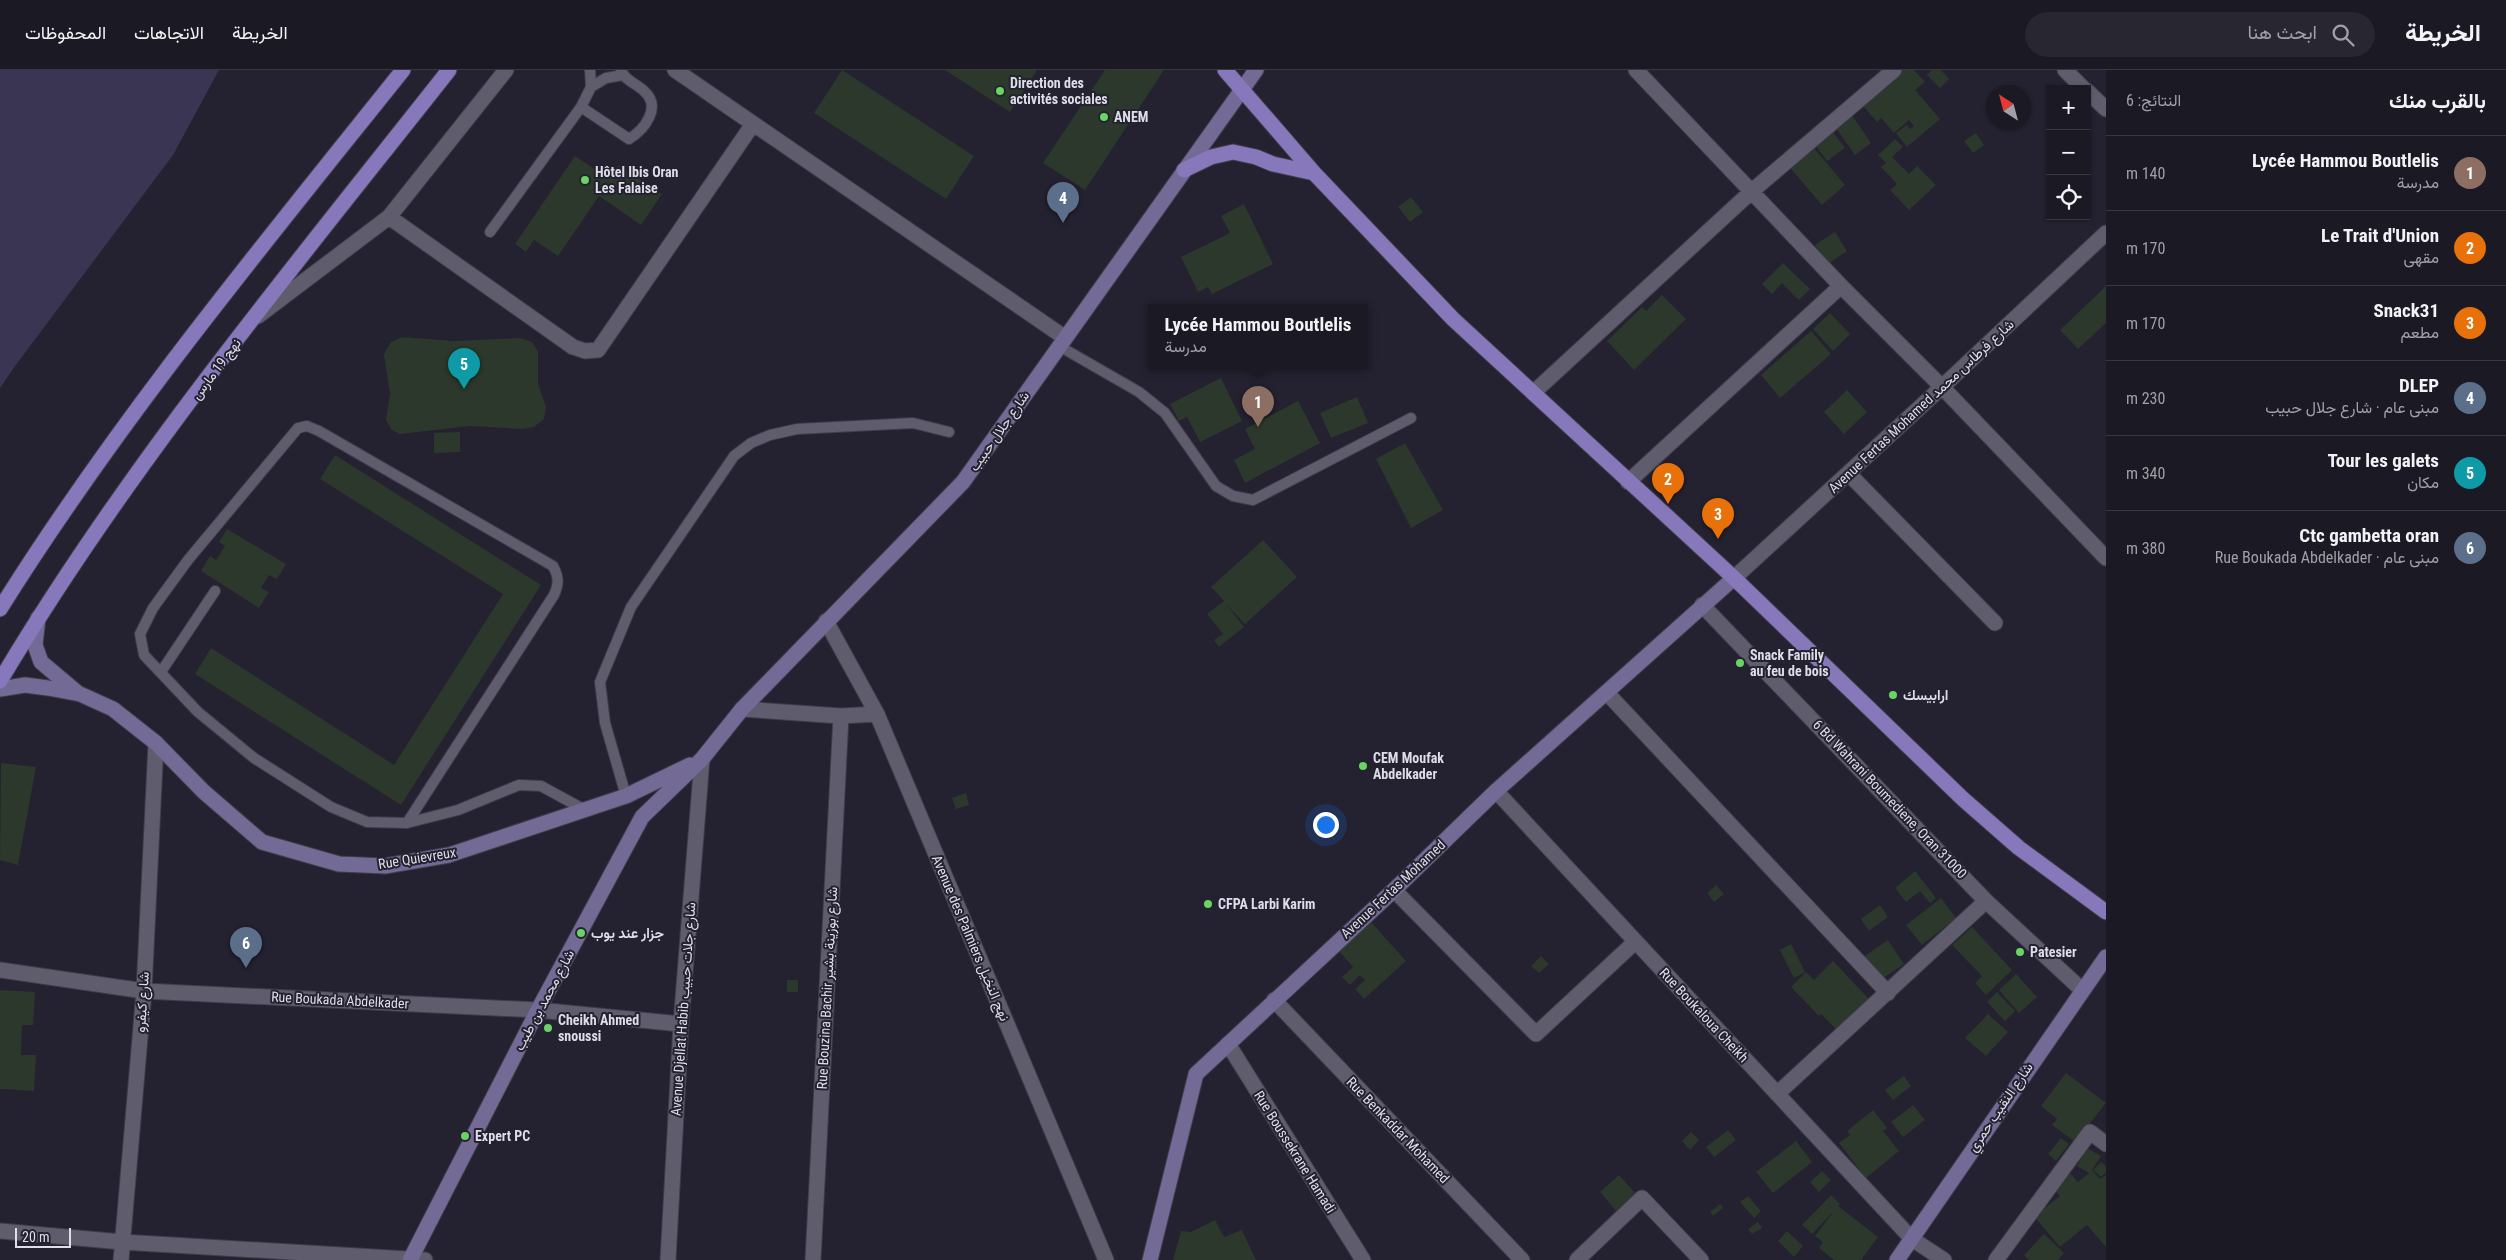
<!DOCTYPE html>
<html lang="ar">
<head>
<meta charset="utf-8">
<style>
  body { margin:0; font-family:"Roboto Condensed",Vazirmatn,sans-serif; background:#282631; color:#f1f3f6; direction:rtl }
  .controls { position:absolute; right:15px; top:15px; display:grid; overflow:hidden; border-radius:0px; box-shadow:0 1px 4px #0004 }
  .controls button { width:45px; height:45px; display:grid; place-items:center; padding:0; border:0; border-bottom:1px solid #393841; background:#1b1924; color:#f1f3f6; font:25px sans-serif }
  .compass { position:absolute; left:1986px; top:15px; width:45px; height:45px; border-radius:50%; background:#1b1924; box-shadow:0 1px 4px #0004; rotate:324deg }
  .scale { position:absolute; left:15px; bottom:12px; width:56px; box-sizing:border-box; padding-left:5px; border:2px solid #dedde8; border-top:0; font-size:14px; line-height:18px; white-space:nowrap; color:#dedde8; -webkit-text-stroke:4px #242130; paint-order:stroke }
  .you { position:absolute; left:1325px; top:754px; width:18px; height:18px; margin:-12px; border:4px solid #fff; border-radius:50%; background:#1a73e8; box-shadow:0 0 0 8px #1a73e833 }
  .badge { display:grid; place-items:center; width:32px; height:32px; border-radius:50%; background:#2563eb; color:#fff; font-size:16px; font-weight:700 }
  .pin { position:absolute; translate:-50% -41px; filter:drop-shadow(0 1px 2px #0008) }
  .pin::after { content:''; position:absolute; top:26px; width:18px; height:15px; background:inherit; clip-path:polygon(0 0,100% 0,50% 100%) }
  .popup { position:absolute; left:1148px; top:234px; width:220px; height:65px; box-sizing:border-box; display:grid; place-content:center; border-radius:0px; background:#1b1924; filter:drop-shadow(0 1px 4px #0005); font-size:16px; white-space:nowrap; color:#a0a0a6 }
  .popup b { font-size:19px; color:#f1f3f6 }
  .popup::after { content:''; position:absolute; left:50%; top:100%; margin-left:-10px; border:10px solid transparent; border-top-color:#1b1924 }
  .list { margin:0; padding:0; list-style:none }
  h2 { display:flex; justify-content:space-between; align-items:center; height:65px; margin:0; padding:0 20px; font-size:21px }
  h2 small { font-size:16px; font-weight:400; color:#a0a0a6 }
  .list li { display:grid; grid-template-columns:32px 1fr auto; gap:15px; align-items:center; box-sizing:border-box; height:75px; padding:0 20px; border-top:1px solid #393841 }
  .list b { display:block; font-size:19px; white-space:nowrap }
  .list p { margin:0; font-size:16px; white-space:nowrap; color:#a0a0a6 }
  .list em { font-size:16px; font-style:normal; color:#a0a0a6 }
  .icon { flex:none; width:28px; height:28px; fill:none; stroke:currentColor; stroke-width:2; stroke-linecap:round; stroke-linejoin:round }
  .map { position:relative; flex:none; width:2106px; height:1190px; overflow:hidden; direction:ltr }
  header { display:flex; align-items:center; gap:30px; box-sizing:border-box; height:70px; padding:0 25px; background:#1b1924; border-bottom:1px solid #393841 }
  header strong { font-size:24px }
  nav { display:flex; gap:28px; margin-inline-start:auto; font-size:18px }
  .search { width:350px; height:45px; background:#282631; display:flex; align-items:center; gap:12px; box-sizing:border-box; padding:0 18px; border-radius:28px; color:#a0a0a6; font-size:19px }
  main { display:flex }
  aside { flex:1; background:#1b1924 }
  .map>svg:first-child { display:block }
  .green { fill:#3a3552 }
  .building { fill:#2c382b }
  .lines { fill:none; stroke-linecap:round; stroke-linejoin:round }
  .lane-casing { stroke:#3f3d4a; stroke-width:12 }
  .street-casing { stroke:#3f3d4a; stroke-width:17 }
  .secondary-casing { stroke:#3f3d4a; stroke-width:17 }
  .primary-casing { stroke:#3f3d4a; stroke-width:17 }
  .lane { stroke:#5f5c6e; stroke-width:10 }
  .street { stroke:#5f5c6e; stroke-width:15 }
  .secondary { stroke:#736a95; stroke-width:15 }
  .primary { stroke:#8778bc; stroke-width:15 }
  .poi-dot { fill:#69d464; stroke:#242130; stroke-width:2 }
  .labels { text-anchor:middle; stroke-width:4; stroke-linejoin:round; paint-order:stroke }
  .poi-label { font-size:14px; font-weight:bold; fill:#dedde8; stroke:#242130; text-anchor:start }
  .street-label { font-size:14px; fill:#dedde8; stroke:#242130 }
</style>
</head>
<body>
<header>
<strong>الخريطة</strong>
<div class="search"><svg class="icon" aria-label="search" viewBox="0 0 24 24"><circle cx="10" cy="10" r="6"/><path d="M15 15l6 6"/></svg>ابحث هنا</div>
<nav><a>الخريطة</a><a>الاتجاهات</a><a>المحفوظات</a></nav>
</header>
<main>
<aside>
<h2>بالقرب منك<small>النتائج: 6</small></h2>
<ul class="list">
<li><span class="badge" style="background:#8d6e63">1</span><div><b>Lycée Hammou Boutlelis</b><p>مدرسة</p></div><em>140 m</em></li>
<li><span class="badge" style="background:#e8710a">2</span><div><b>Le Trait d'Union</b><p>مقهى</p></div><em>170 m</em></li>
<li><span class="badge" style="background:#e8710a">3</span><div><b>Snack31</b><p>مطعم</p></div><em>170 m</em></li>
<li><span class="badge" style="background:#5c6f8a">4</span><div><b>DLEP</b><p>مبنى عام · شارع جلال حبيب</p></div><em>230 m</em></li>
<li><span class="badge" style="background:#0f9aa8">5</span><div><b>Tour les galets</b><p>مكان</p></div><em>340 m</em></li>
<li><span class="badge" style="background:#5c6f8a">6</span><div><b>Ctc gambetta oran</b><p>مبنى عام · Rue Boukada Abdelkader</p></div><em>380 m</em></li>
</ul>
</aside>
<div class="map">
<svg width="2106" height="1190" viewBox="0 0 2106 1190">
  <rect width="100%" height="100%" fill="#242130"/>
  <path class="green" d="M 0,0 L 219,0 L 173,85 L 15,296 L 0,318 Z"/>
  <path class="building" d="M 842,0 L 974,86 L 946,129 L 814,43 Z
    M 945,0 L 1037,0 L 1010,42 Z
    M 1105,0 L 1164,0 L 1085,120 L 1043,93 Z
    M 1893,0 L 1914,0 L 1925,12 L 1915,20 L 1940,49 L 1907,77 L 1896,63 L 1907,55 L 1910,59 L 1914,56 L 1909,50 L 1894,63 L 1881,48 L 1877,52 L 1858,30 Z
    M 1932,0 L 1941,0 L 1949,9 L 1940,18 L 1927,5 Z
    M 1850,42 L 1871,73 L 1855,85 L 1833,54 Z
    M 1833,62 L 1845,78 L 1827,91 L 1815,75 Z
    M 1976,63 L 1984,75 L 1973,83 L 1964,71 Z
    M 1895,69 L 1903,77 L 1892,87 L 1909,104 L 1917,96 L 1936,115 L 1909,140 L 1890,120 L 1897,114 L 1881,97 L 1886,93 L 1878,85 Z
    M 1810,73 L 1845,115 L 1822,135 L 1786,93 Z
    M 575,86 L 609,109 L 619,95 L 662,124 L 641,155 L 599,126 L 558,186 L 534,170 L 526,182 L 515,174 Z
    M 1411,127 L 1423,142 L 1410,152 L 1398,137 Z
    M 1244,134 L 1273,194 L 1212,224 L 1208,217 L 1198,222 L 1181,187 L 1230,163 L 1221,146 Z
    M 1835,162 L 1847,181 L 1828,194 L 1815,175 Z
    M 1783,193 L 1810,219 L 1799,230 L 1782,213 L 1772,224 L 1762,214 Z
    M 2106,216 L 2106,253 L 2078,279 L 2060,260 Z
    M 1662,225 L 1686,249 L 1634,300 L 1607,271 L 1642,237 L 1646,241 Z
    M 1830,243 L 1850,264 L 1833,281 L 1813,259 Z
    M 1811,261 L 1831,284 L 1780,328 L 1761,305 Z
    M 402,267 L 454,271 L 520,268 L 532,272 L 538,282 L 538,314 L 546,337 L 544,349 L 534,357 L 522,359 L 470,356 L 400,364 L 392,360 L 386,350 L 390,324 L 384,284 L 391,272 Z
    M 1221,308 L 1242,351 L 1200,372 L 1187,347 L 1179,351 L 1170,334 Z
    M 1847,320 L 1867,342 L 1844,364 L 1824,342 Z
    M 1357,327 L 1368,353 L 1331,368 L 1320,343 Z
    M 1298,331 L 1320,373 L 1245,413 L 1234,390 L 1255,379 L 1245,359 Z
    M 460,362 L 460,382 L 434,383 L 434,363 Z
    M 1405,373 L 1443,440 L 1411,458 L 1376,389 Z
    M 335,385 L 541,515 L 401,735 L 195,604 L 211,578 L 394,695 L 503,524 L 320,409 Z
    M 227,459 L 286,494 L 277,509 L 269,505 L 261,518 L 269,522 L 259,538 L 201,501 L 210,486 L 216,490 L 225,476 L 219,472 Z
    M 1263,470 L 1297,507 L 1245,554 L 1226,534 L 1244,557 L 1219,577 L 1214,570 L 1223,564 L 1207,544 L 1224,531 L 1211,517 Z
    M 1,693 L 36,697 L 18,795 L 0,790 Z
    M 966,723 L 969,735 L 956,739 L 952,728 Z
    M 1915,801 L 1936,828 L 1930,833 L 1920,821 L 1906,832 L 1895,818 Z
    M 1716,815 L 1724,824 L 1714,832 L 1707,823 Z
    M 1941,828 L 1956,848 L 1922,875 L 1906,855 Z
    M 1880,835 L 1888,847 L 1869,861 L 1861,849 Z
    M 1371,852 L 1406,891 L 1364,929 L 1355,919 L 1365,910 L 1360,905 L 1350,915 L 1342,907 L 1353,897 L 1339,881 Z
    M 1972,857 L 2012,900 L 1986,925 L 1975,913 L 1982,906 L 1952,875 Z
    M 1888,870 L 1904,894 L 1879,911 L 1863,887 Z
    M 1791,874 L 1805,902 L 1794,908 L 1780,880 Z
    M 1541,886 L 1549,894 L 1539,903 L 1531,896 Z
    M 1833,891 L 1871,931 L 1839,962 L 1821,944 L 1819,946 L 1791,917 L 1806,902 L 1814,910 Z
    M 2016,904 L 2037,927 L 2019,943 L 1999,920 Z
    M 787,910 L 798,910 L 798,922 L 787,922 Z
    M 0,920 L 35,922 L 33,955 L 22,955 L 21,985 L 36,985 L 34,1021 L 0,1019 Z
    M 1997,922 L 2015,941 L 2005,951 L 1987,932 Z
    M 1988,944 L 2008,962 L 1986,986 L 1965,968 Z
    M 2066,1003 L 2106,1033 L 2075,1072 L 2052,1055 L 2057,1049 L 2041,1036 Z
    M 1904,1006 L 1911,1016 L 1893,1030 L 1885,1020 Z
    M 1913,1035 L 1925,1050 L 1903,1067 L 1891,1052 Z
    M 1873,1040 L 1887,1058 L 1883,1061 L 1899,1081 L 1866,1108 L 1839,1073 L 1850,1065 L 1847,1061 Z
    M 1728,1060 L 1736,1070 L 1714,1087 L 1706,1077 Z
    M 1691,1062 L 1699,1070 L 1690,1080 L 1682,1071 Z
    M 2061,1068 L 2069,1074 L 2056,1091 L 2048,1084 Z
    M 1796,1071 L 1812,1092 L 1773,1123 L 1756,1102 Z
    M 2087,1078 L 2101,1086 L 2092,1100 L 2100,1109 L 2106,1105 L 2106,1177 L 2087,1155 L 2060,1177 L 2032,1144 L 2044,1134 L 2046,1137 L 2060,1126 L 2052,1116 L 2069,1102 L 2078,1112 L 2089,1103 L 2077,1096 Z
    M 2101,1092 L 2106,1096 L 2106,1102 L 2101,1107 L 2093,1100 Z
    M 1822,1101 L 1831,1110 L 1819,1122 L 1810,1112 Z
    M 1619,1105 L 1635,1123 L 1616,1141 L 1600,1122 Z
    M 1831,1125 L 1840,1134 L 1838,1136 L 1878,1167 L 1861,1190 L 1834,1190 L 1819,1178 L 1823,1172 L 1815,1166 L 1834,1141 L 1812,1164 L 1802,1155 Z
    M 1748,1126 L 1761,1141 L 1754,1148 L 1740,1132 Z
    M 1720,1134 L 1723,1138 L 1713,1146 L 1710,1142 Z
    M 1215,1150 L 1224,1167 L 1242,1160 L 1256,1190 L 1173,1190 L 1181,1161 L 1191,1162 Z
    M 1758,1152 L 1762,1158 L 1752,1164 L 1748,1159 Z
    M 1787,1161 L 1803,1176 L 1794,1187 L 1778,1171 Z
    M 2044,1164 L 2064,1183 L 2058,1190 L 2029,1190 L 2024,1185 Z"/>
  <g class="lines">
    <defs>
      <path id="lane" d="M 591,17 L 606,8 L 623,5
        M 581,37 L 629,69 C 645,59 662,37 644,21 C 637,14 624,10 621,0
        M 490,162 L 581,37 L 591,17 L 590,0
        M 1059,276 L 1139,322 L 1165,343 L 1216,416 L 1233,426 L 1253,430 L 1411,348
        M 161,602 L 215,521
        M 626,726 L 605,653 L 600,612 L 631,537 L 734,386 L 751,373 L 770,365 L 797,359 L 913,353 L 949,362
        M 407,753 L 554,525 C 559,514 559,507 553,496 L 319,361 L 307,356 L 298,358 L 188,490 L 153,538 L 140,564 L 144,585 L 198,642 L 254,688 L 331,737 L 367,752 L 407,753 L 458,740 L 519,715 L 541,716 L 585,740"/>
      <path id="street" d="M 675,0 L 1064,267
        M 1636,0 L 1841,216 L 1942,317 L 2106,488
        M 2065,0 L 2084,19
        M 2087,21 L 2106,39
        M 389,147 L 573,277 L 585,281 L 598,280 L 753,54
        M 258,246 L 389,147 L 506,0
        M 1533,323 L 1752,121 L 1894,0
        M 1849,404 L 1995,553
        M 1628,412 L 1841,216
        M 1734,508 L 1942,317 L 2106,163
        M 1702,535 L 1986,831 L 2081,919
        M 826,551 L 877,644 L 1106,1190
        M 1607,623 L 1888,923
        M 742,639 L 841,646 L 877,644
        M 1496,721 L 1912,1169 L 1944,1190
        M 1394,820 L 1536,964 L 1635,872
        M 0,900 L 144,921 L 538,940 L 681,954
        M 1274,930 L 1522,1190
        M 1228,974 L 1363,1190
        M 1777,1024 L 1986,831
        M 0,1161 L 122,1172 L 425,1190
        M 121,1190 L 144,921 L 156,673
        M 668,1190 L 681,954 L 702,689
        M 813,1190 L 841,646
        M 1577,1190 L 1642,1128 L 1701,1190
        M 1996,1190 L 2090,1062 L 2106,1074"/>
      <path id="secondary" d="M 38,548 L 35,575 L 41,592 L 79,624
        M 0,619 L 25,615 L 48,618 L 80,624 L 113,639 L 156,673 L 204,722 L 262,772 L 339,794 L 385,796 L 449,785 L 626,726 L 690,695
        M 410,1190 L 538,940 L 642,747 L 702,689 L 742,639 L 963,412 L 1256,0
        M 1150,1190 L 1196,1004 L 1394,820 L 1496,721 L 1734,508
        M 1897,1190 L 2106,887"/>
      <path id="primary" d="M 1225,0 L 1314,103 L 1453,249 L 1734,508 L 1963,729 L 2019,778 L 2106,842
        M 1184,100 L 1211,87 L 1233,82 L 1256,87 L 1273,94 L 1314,103
        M 0,539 C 119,349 263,175 403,0
        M 0,611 C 129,394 293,198 449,0"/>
    </defs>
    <use href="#lane" class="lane-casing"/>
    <use href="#street" class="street-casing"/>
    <use href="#secondary" class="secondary-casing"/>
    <use href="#primary" class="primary-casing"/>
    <use href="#lane" class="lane"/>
    <use href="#street" class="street"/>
    <use href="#secondary" class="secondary"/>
    <use href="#primary" class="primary"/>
  </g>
  <g class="poi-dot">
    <circle cx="1000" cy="21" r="5"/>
    <circle cx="1104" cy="47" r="5"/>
    <circle cx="585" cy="110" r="5"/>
    <circle cx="1740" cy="593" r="5"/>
    <circle cx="1893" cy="625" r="5"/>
    <circle cx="1363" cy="696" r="5"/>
    <circle cx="1208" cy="834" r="5"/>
    <circle cx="581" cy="863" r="5"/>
    <circle cx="2020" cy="882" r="5"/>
    <circle cx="548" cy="958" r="5"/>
    <circle cx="465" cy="1066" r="5"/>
  </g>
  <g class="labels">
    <g class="poi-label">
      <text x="1010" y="18">Direction des<tspan x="1010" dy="16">activités sociales</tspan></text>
      <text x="1114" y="52">ANEM</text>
      <text x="595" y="107">Hôtel Ibis Oran<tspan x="595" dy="16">Les Falaise</tspan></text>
      <text x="1750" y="590">Snack Family<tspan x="1750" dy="16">au feu de bois</tspan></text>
      <text x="1903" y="630">ارابيسك</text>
      <text x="1373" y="693">CEM Moufak<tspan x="1373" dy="16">Abdelkader</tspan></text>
      <text x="1218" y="839">CFPA Larbi Karim</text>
      <text x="591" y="868">جزار عند يوب</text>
      <text x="2030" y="887">Patesier</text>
      <text x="558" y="955">Cheikh Ahmed<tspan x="558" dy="16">snoussi</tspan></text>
      <text x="475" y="1071">Expert PC</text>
    </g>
    <g class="street-label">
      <text transform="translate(216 299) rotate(-53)" y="5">نهج 19 مارس</text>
      <text transform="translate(1921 336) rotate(-43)" y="5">Avenue Fertas Mohamed شارع فرطاس محمد</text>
      <text transform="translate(999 361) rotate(-55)" y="5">شارع جلال حبيب</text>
      <text transform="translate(1890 729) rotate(46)" y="5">6 Bd Wahrani Boumediene, Oran 31000</text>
      <text transform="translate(417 788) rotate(-9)" y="5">Rue Quievreux</text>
      <text transform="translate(1393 819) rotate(-43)" y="5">Avenue Fertas Mohamed</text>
      <text transform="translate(971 868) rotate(67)" y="5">Avenue des Palmiers نهج النخيل</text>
      <text transform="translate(827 918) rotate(-87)" y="5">Rue Bouzina Bachir شارع بوزينة بشير</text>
      <text transform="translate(340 930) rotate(3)" y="5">Rue Boukada Abdelkader</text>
      <text transform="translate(544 930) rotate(-62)" y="5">شارع محمد بن طيب</text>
      <text transform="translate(142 932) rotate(-86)" y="5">شارع كيفرو</text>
      <text transform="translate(683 939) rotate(-86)" y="5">Avenue Djellat Habib شارع جلات حبيب</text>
      <text transform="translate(1704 945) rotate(47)" y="5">Rue Boukaloua Cheikh</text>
      <text transform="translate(2000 1037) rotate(-56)" y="5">شارع النقيب حمري</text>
      <text transform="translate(1398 1060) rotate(46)" y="5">Rue Benkaddar Mohamed</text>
      <text transform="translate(1295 1082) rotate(58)" y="5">Rue Boussekrane Hamadi</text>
    </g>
  </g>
</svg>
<div class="controls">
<button>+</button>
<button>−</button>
<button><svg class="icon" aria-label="locate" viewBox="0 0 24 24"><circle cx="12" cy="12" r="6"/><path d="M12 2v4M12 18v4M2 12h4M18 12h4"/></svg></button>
</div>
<svg class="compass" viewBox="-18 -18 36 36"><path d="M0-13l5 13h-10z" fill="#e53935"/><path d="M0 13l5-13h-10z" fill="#a0a0a6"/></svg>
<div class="scale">20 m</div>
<div class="you"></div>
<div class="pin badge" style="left:1258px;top:357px;background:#8d6e63">1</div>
<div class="popup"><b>Lycée Hammou Boutlelis</b>مدرسة</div>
<div class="pin badge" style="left:1668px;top:434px;background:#e8710a">2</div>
<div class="pin badge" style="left:1718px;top:469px;background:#e8710a">3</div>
<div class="pin badge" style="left:1063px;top:153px;background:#5c6f8a">4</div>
<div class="pin badge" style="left:464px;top:319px;background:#0f9aa8">5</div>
<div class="pin badge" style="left:246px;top:898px;background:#5c6f8a">6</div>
</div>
</main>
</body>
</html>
